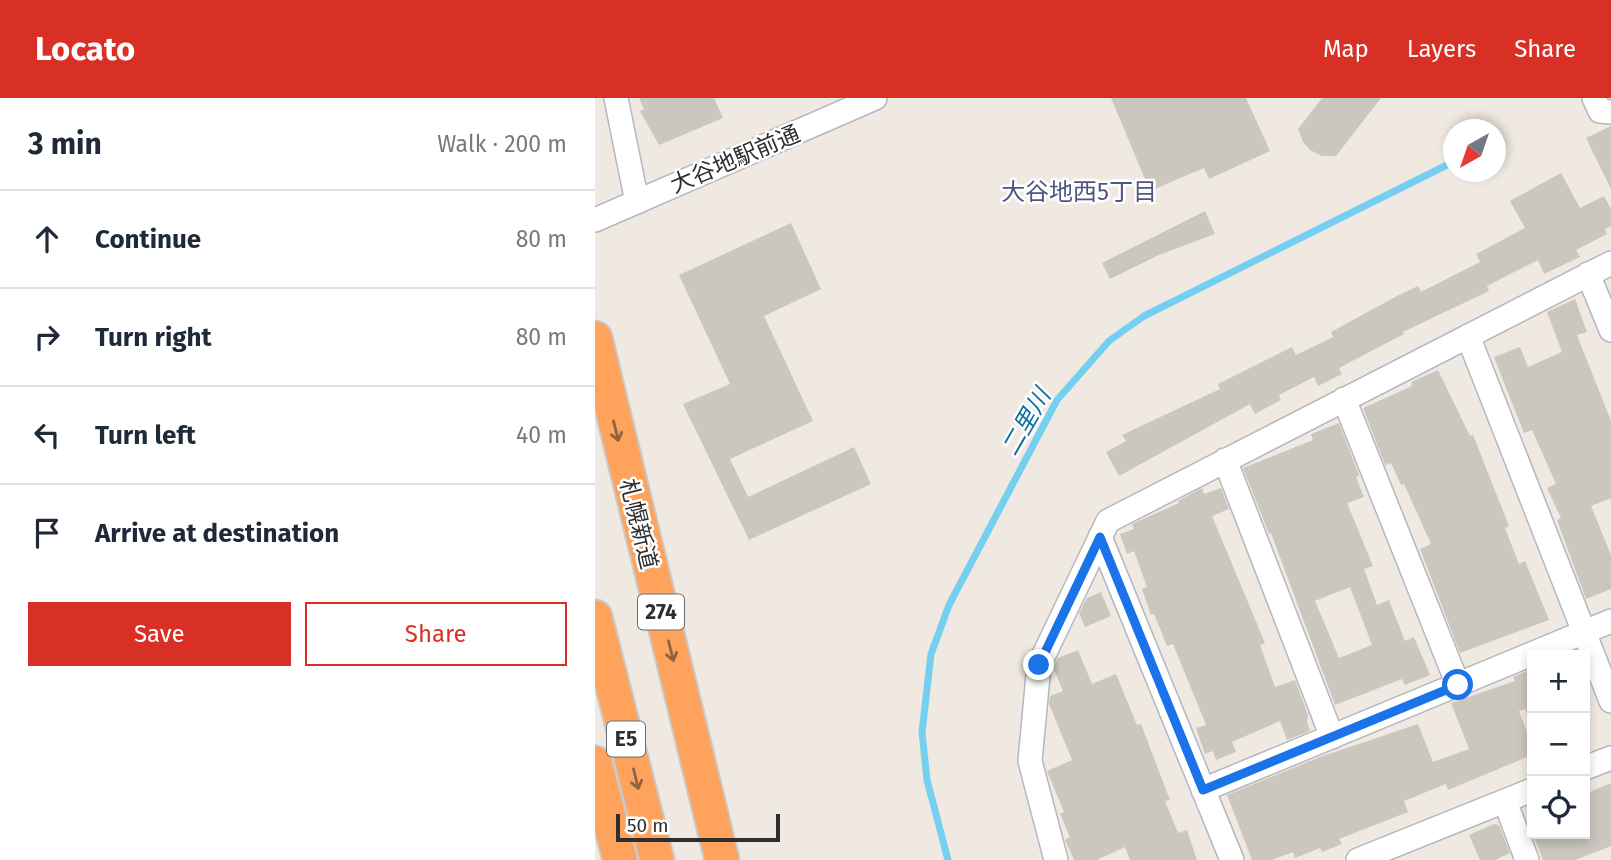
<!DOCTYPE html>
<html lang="en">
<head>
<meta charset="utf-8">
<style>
  body { margin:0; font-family:"Fira Sans","Noto Sans JP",sans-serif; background:#f6f6f7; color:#1f2937 }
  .controls { position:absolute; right:21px; bottom:21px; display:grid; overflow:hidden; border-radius:0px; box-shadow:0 4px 10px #0003 }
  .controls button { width:63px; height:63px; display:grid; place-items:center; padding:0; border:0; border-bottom:2px solid #e0e1e3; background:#fff; color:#1f2937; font:35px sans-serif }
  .compass { position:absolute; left:848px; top:21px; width:63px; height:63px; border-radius:50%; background:#fff; box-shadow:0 4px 10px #0003; rotate:220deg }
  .scale { position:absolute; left:21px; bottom:18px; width:164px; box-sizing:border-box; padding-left:7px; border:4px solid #2e2e2e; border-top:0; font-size:19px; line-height:24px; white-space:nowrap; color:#2e2e2e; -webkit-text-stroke:5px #fff; paint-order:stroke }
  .stop { position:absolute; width:21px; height:21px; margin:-16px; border:5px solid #1a73e8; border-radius:50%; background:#fff }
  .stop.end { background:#1a73e8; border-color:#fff; box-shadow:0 2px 7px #0008 }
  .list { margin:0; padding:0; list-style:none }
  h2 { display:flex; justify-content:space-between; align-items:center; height:91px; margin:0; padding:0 28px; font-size:30px }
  h2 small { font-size:23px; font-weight:400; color:#747a83 }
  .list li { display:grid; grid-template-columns:46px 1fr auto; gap:21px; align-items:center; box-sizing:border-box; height:98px; padding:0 28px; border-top:2px solid #e0e1e3 }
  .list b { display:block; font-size:26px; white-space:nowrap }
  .list em { font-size:23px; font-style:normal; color:#747a83 }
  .actions { display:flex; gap:14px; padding:21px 28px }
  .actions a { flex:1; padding:16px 0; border:2px solid #d93025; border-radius:0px; text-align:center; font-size:24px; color:#d93025 }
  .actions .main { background:#d93025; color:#fff }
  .icon { flex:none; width:38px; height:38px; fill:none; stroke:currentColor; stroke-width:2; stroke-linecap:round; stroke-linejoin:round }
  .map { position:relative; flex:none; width:1016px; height:762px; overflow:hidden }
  header { display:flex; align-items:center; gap:42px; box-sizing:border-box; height:98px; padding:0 35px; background:#d93025; color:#fff }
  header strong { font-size:33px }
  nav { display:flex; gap:38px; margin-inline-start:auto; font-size:24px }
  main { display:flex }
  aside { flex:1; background:#fff }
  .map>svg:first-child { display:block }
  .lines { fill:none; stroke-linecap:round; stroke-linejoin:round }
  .stream { stroke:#75cff0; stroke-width:7 }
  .building { fill:#cbc7bf; fill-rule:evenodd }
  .minor-casing { stroke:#b4b7c1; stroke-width:26 }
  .highway-casing { stroke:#c9c9c9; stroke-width:37 }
  .minor { stroke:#fff; stroke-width:23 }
  .highway { stroke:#ffa35c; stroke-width:33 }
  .oneway { stroke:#8c6343 }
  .route { stroke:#1a73e8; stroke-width:9 }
  .labels { text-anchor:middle; stroke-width:5; stroke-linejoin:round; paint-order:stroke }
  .shield { fill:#fff; stroke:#6d6d6d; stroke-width:2 }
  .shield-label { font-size:21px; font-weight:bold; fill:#2e2e2e }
  .street-label { font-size:23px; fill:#2e2e2e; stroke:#fff }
  .neighbourhood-label { font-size:24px; fill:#4d5680; stroke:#fff }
  .water-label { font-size:24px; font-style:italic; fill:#0d6fa3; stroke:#fff }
</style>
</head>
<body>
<header>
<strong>Locato</strong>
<nav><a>Map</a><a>Layers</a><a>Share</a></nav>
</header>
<main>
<aside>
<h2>3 min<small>Walk · 200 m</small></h2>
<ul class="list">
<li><svg class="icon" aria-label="ahead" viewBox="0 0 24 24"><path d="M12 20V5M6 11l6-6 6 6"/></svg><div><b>Continue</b></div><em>80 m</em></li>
<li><svg class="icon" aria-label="right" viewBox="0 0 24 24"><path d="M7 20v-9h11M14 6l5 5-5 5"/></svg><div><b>Turn right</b></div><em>80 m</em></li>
<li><svg class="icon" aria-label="left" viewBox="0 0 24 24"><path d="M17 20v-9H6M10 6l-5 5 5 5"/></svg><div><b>Turn left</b></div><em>40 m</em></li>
<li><svg class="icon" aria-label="arrive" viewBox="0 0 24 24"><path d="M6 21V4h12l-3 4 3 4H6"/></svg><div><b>Arrive at destination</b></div></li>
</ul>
<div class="actions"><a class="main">Save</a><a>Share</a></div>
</aside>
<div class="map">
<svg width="1016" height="762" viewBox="0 0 1016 762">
  <rect width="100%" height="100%" fill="#efe9e1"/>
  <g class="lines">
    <path class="stream" d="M 353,762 L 332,682 L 327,634 L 336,556 L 354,507 L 462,302 L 514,243 L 549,218 L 858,64"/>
  </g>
  <path class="building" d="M 44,0 L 119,0 L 128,20 L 64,47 L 45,13 L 49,11 Z
    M 516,0 L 651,0 L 675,53 L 614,81 L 609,70 L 555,93 Z
    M 727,0 L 786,0 L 741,58 L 727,58 L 715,52 L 708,44 L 703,31 Z
    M 1016,28 L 1016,91 L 991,40 Z
    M 966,75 L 985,110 L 1009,98 L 1016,111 L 1016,128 L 1010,131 L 1012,136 L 981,152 L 985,159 L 949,176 L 943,162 L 892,188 L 894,193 L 808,234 L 809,236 L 744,270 L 747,276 L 723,288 L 719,279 L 684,297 L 686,302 L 660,316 L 655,306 L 524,378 L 511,354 L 531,343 L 527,337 L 625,291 L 623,286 L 697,249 L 701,257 L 738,239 L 736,234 L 802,198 L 823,188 L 826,194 L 885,164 L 881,156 L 930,130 L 915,103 Z
    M 610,113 L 620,136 L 564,157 L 515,181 L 507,165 Z
    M 196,125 L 226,191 L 169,218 L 218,323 L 135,361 L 153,399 L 259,349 L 276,386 L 154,442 L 88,306 L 135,286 L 84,177 Z
    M 980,201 L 992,234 L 982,237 L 1016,323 L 1016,400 L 996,408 L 1016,457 L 1016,491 L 991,501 L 962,422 L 966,420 L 952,390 L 961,386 L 937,332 L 929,335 L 899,259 L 925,249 L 933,269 L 967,254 L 952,214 Z
    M 843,272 L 875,338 L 878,337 L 914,428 L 910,430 L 924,466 L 930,463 L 954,522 L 865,555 L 825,451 L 836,446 L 809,386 L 806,387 L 796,365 L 790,367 L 768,310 L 817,288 L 816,284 Z
    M 744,325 L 764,377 L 761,379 L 769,399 L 752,405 L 778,468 L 769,471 L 782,507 L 794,502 L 810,543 L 819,539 L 835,577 L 810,587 L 807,581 L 740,607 L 676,435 L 674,436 L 648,370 L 718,342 L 716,336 ZM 755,489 L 777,547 L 744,560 L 720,503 Z
    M 607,390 L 609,396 L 626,390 L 634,411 L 617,418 L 670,545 L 665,547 L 680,589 L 700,582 L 713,617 L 712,624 L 715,633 L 692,642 L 685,623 L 637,644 L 641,654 L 621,662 L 618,653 L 610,656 L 601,630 L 611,627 L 578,546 L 572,548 L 559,516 L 556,517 L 547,491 L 552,489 L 539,453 L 532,456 L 525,436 L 539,431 L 537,426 L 584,405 L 583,403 Z
    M 506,494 L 516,518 L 490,529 L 484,515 L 492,500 Z
    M 483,552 L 497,586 L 521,576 L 542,627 L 546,626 L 575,702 L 570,703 L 583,735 L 592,732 L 602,762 L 535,762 L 530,749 L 502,762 L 479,762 L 470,742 L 475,739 L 465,716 L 469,714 L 452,673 L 477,662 L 454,606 L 455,598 L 468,593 L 458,569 L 463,560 Z
    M 937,571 L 937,625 L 930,611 L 924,613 L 937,647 L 937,657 L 853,692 L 851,686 L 809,703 L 813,714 L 744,741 L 747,746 L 727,754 L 725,750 L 700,760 L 698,754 L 677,762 L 657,762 L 632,697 L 725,659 L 823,626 L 838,664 L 874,651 L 856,605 L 920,583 L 918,579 Z
    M 1016,685 L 1016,748 L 980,762 L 948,762 L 938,736 L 990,736 L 990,696 Z
    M 899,726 L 904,727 L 915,755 L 900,762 L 885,762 L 874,737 Z"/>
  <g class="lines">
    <defs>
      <path id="minor" d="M 21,0 L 42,104
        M 999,0 L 1005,13 L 1016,14
        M 0,122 L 280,0
        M 993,176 L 1016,232
        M 873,238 L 1016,603
        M 749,301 L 863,587
        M 630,362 L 737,639
        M 505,439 L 637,762
        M 990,670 L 1016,660
        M 608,692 L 1016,523
        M 910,703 L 932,762
        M 461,762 L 435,663 L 444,567 L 513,423 L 1016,165
        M 763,762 L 937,692"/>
      <path id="highway" d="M 0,240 L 127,762
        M 0,519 L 62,762
        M 0,665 L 25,762"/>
    </defs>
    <use href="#minor" class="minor-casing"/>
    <use href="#highway" class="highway-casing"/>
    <use href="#minor" class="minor"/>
    <use href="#highway" class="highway"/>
  </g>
  <defs><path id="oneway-shaft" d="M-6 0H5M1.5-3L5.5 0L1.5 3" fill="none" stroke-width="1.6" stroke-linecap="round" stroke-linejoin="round" transform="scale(1.75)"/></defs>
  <g class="oneway">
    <use href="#oneway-shaft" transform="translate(21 333) rotate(76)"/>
    <use href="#oneway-shaft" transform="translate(76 553) rotate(76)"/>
    <use href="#oneway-shaft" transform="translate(41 681) rotate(76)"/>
  </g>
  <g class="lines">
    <path class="route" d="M 444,567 L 505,439 L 608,692 L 863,587"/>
  </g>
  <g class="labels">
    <g class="shield">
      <rect x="43" y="496.5" width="46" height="35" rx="5"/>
      <rect x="12" y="623.5" width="38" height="35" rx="5"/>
    </g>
    <g class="shield-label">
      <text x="66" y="521">274</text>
      <text x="31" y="648">E5</text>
    </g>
    <g class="street-label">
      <text transform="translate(140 61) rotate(-23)" y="8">大谷地駅前通</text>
      <text transform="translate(44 426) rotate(76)" y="8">札幌新道</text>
    </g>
    <g class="neighbourhood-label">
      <text x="484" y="102">大谷地西5丁目</text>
    </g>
    <g class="water-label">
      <text transform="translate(431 324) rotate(-60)" y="8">二里川</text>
    </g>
  </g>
</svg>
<div class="controls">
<button>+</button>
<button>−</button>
<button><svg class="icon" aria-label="locate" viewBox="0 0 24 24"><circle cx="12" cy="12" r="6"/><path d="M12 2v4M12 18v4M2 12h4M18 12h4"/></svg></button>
</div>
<svg class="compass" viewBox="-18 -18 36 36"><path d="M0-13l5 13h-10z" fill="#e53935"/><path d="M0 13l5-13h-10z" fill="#747a83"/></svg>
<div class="scale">50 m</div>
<div class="stop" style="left:863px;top:587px"></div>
<div class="stop end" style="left:444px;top:567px"></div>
</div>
</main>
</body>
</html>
